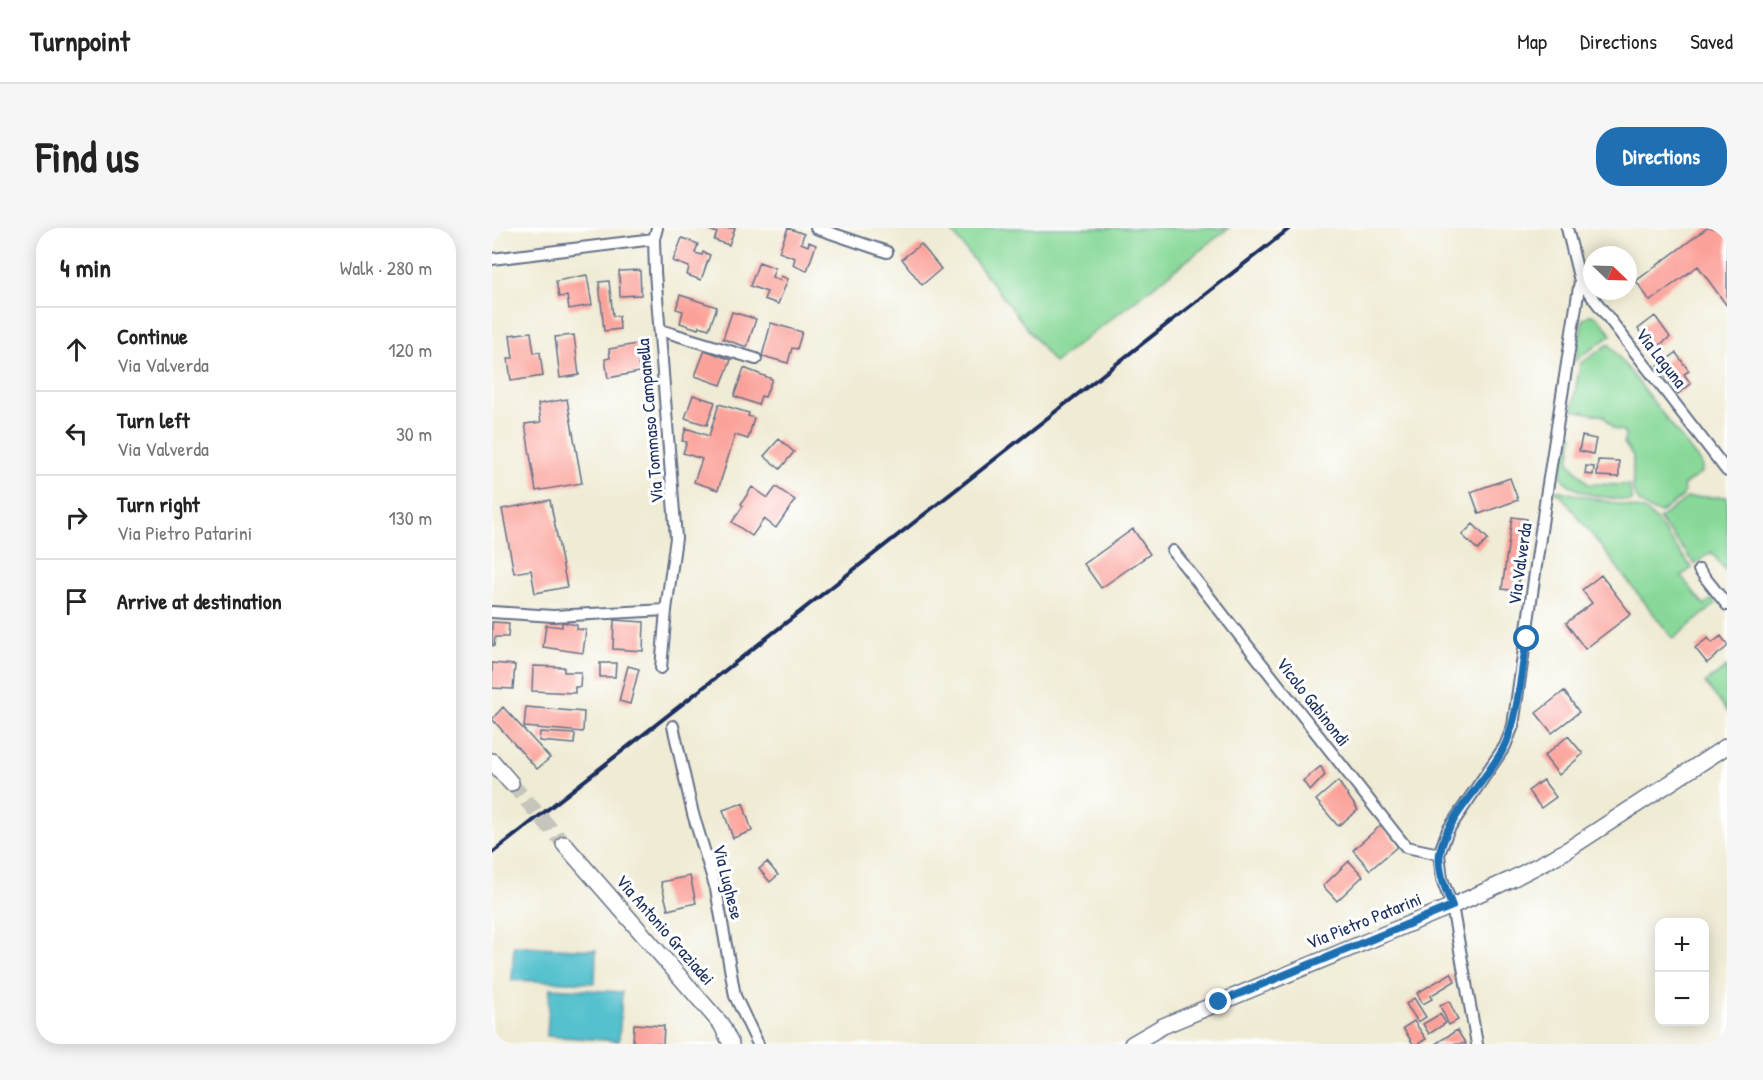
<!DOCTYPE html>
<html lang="en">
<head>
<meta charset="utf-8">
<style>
  body { margin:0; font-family:"Patrick Hand",sans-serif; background:#f6f6f6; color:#222 }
  .controls { position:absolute; right:18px; bottom:18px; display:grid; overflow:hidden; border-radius:12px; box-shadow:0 3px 15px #0003 }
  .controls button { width:54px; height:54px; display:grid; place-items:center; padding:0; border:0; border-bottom:2px solid #e0e0e0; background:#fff; color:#222; font:30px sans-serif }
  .compass { position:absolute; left:1091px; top:18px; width:54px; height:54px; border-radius:50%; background:#fff; box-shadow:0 3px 15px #0003; rotate:113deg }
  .stop { position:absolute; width:18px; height:18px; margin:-14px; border:4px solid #1f6fb2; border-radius:50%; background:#fff }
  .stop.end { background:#1f6fb2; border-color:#fff; box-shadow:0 2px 6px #0008 }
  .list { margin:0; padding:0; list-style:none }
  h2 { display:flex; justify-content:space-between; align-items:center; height:78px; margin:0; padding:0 24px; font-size:26px }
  h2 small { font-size:20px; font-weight:400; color:#767676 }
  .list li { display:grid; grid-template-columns:39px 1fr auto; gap:18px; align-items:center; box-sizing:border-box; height:84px; padding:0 24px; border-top:2px solid #e0e0e0 }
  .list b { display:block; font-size:22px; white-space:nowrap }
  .list p { margin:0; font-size:20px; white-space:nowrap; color:#767676 }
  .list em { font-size:20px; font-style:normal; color:#767676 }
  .icon { flex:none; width:33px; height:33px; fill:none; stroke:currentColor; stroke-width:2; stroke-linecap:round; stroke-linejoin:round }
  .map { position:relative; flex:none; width:1235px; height:816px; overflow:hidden; border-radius:24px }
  header { display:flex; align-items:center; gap:36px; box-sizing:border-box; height:84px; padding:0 30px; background:#fff; border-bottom:2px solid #e0e0e0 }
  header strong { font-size:28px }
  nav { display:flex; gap:33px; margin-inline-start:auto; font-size:21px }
  .intro { display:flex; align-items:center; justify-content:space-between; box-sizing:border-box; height:144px; padding:0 36px }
  h1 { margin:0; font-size:42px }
  .button { padding:15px 27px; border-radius:24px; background:#1f6fb2; color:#fff; font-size:21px; font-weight:700 }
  main { display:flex; gap:36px; padding:0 36px }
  aside { flex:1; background:#fff; border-radius:24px; box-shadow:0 3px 15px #0003 }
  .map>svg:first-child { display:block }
  .green { fill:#88d999; stroke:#52847c; stroke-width:1.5 }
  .water { fill:#55c1ce; stroke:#387896; stroke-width:1.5 }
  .building { fill:#fba199 }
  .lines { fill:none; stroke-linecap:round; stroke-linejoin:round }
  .secondary-tunnel { stroke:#c5c5bc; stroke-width:15; stroke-dasharray:15 8; stroke-linecap:butt }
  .street-casing { stroke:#657187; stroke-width:14 }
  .secondary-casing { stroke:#657187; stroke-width:18 }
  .street { stroke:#fff; stroke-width:10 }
  .secondary { stroke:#fff; stroke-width:15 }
  .rail { stroke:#1b2f5e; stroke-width:4 }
  .route { stroke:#1f6fb2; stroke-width:8 }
  .labels { text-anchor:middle; stroke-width:6; stroke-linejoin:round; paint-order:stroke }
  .street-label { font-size:18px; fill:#1b2f5e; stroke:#fff }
</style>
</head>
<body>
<header>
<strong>Turnpoint</strong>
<nav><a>Map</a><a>Directions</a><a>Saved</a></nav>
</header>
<div class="intro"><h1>Find us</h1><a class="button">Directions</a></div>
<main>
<aside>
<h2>4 min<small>Walk · 280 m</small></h2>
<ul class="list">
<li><svg class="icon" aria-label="ahead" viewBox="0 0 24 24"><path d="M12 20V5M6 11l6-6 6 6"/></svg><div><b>Continue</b><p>Via Valverda</p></div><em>120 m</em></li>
<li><svg class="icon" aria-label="left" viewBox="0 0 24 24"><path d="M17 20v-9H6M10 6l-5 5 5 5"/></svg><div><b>Turn left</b><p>Via Valverda</p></div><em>30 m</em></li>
<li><svg class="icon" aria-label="right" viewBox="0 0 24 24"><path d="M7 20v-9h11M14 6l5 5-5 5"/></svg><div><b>Turn right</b><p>Via Pietro Patarini</p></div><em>130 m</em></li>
<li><svg class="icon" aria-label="arrive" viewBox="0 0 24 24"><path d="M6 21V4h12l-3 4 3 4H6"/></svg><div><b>Arrive at destination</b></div></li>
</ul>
</aside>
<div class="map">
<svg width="1235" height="816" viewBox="0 0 1235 816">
  <rect width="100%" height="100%" fill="#fff"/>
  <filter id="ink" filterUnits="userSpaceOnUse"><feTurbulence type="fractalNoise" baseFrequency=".0167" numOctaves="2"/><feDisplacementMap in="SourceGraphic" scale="12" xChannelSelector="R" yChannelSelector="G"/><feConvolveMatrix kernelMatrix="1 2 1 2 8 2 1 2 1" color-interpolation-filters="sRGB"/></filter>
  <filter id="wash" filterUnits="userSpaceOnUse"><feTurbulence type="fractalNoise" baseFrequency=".008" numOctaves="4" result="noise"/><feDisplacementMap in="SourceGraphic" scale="24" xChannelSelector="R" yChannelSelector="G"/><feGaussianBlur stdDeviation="1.35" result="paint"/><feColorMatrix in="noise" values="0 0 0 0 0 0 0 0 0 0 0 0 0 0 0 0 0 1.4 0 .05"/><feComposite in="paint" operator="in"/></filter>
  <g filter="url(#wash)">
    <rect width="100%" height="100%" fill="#efebd4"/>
    <path class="green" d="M 457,0 L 737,0 L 562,135 Z
      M 1097,87 C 1108,87 1113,98 1119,107 L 1083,133 L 1091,92 Z
      M 1117,116 L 1210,237 L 1210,244 L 1191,258 L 1192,265 L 1190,269 L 1168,285 L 1158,282 L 1147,274 L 1144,268 L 1141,263 L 1141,228 L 1132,215 L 1133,206 L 1131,203 L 1121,201 L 1112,188 L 1080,182 L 1088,136 Z
      M 1077,206 L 1081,207 L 1077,234 L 1096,256 L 1137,257 L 1140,273 L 1136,273 C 1114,269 1083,268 1069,249 Z
      M 1064,262 L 1152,282 L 1163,291 L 1200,340 L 1189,348 L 1212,377 L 1220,371 L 1224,376 L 1181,411 L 1068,266 L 1063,265 Z
      M 1208,269 L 1235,269 L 1235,344 L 1219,324 L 1203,336 L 1167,291 L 1195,270 Z
      M 1235,439 L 1235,483 L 1213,455 Z"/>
    <path class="water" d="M 22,718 L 104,722 L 103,755 L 20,752 Z
      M 58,760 L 130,764 L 127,813 L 55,808 Z"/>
    <g id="blocks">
      <path class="building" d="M 213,0 L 243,0 L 237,17 L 222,12 L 225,5 Z
        M 296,0 L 312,6 L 309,15 L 316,18 L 317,14 L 324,17 L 315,43 L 301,37 L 303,30 L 287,24 Z
        M 1215,0 L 1235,0 L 1235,78 L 1206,38 L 1158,73 L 1144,53 Z
        M 190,10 L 206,16 L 203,25 L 210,27 L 211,24 L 218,27 L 209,52 L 195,47 L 197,39 L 181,33 Z
        M 429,16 L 449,41 L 430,57 L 410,31 Z
        M 267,34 L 283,40 L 280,49 L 288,52 L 289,48 L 296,51 L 286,76 L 272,71 L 275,64 L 258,58 Z
        M 148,42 L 149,67 L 128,68 L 127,43 Z
        M 95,47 L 100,77 L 77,81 L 75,68 L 67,69 L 64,53 Z
        M 117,53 L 121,88 L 127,88 L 128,101 L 112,103 L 107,54 Z
        M 188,67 L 225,79 L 217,101 L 207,98 L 206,101 L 188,95 L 191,83 L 184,81 Z
        M 240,84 L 264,91 L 255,119 L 231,111 Z
        M 1163,88 L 1178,109 L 1161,122 L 1146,101 Z
        M 279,95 L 310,104 L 305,121 L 300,120 L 296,135 L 270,128 Z
        M 39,104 L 42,125 L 48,124 L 51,148 L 19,153 L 16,130 L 21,130 L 18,107 Z
        M 82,107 L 87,147 L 68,150 L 63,109 Z
        M 150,115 L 152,129 L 145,131 L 148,144 L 116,150 L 113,131 L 118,130 L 117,121 Z
        M 213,122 L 239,132 L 229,157 L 203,148 Z
        M 1184,125 L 1197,143 L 1192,146 L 1199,156 L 1186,166 L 1166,138 Z
        M 252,140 L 280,151 L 273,169 L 269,168 L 266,177 L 242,168 Z
        M 201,167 L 223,174 L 215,197 L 193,190 Z
        M 75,171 L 90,255 L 44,263 L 33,196 L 49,194 L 46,176 Z
        M 227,176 L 257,185 L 256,188 L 262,190 L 256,211 L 243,207 L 226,262 L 202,254 L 210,231 L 191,225 L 195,214 L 190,213 L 194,200 L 217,208 Z
        M 1090,208 L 1104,211 L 1101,226 L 1087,223 Z
        M 287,211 L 302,224 L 288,241 L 272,228 Z
        M 1106,232 L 1127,233 L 1127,249 L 1105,248 Z
        M 1094,238 L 1102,239 L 1101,247 L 1093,246 Z
        M 1018,250 L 1026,272 L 987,286 L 979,264 Z
        M 260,259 L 276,270 L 284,259 L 303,272 L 284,300 L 272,291 L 260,308 L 240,294 L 251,278 L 249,276 Z
        M 58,272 L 75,359 L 43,365 L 39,342 L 22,345 L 10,281 Z
        M 1020,289 L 1035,291 L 1025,363 L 1010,361 Z
        M 981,296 L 996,311 L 986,322 L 970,307 Z
        M 641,301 L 658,326 L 609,360 L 592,336 Z
        M 1109,347 L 1139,386 L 1093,421 L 1074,395 L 1100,375 L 1090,362 Z
        M 122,392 L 152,394 L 151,423 L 121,421 Z
        M 0,394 L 17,395 L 16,409 L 3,409 L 2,418 L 0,417 Z
        M 70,394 L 85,397 L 85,401 L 94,402 L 91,425 L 51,419 L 54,397 L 70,399 Z
        M 1229,408 L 1235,416 L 1235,419 L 1215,435 L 1203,420 L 1216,410 L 1220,415 Z
        M 0,435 L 23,437 L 21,461 L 0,460 Z
        M 108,435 L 124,435 L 123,449 L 108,449 Z
        M 41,438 L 72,439 L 72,444 L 89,444 L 88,459 L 83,459 L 83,465 L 40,463 Z
        M 136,438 L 147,441 L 138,476 L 127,473 Z
        M 1072,463 L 1087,484 L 1060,505 L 1044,485 Z
        M 11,479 L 58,530 L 45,541 L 0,491 Z
        M 34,479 L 92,484 L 91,504 L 32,499 Z
        M 48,504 L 83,506 L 82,516 L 47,513 Z
        M 1076,508 L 1091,526 L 1067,547 L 1052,528 Z
        M 829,538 L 833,547 L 818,563 L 811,553 Z
        M 1051,552 L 1064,569 L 1049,580 L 1036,563 Z
        M 846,553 L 866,582 L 846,598 L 824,572 Z
        M 251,575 L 260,603 L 241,610 L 231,582 Z
        M 889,597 L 906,618 L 878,642 L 861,622 Z
        M 857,633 L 871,648 L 845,673 L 831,658 Z
        M 275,634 L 286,647 L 278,654 L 267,641 Z
        M 198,648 L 204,675 L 176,682 L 169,654 Z
        M 959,745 L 963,753 L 938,768 L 940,771 L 931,776 L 925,765 Z
        M 922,770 L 934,789 L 926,794 L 914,776 Z
        M 957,773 L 966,792 L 957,797 L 948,778 Z
        M 948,786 L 954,795 L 937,806 L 931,796 Z
        M 922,793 L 934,811 L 926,816 L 921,816 L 911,800 Z
        M 142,796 L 172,798 L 171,816 L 141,814 Z
        M 965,802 L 974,816 L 943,816 Z"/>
    </g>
  </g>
  <g filter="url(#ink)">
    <use href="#blocks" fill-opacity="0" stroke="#657187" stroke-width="1.5"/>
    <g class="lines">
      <path class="secondary-tunnel" d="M 19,555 L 72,616"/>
      <defs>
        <path id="street" d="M 165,0 L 162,11 L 163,44 L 184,310 L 174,382 L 169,440
          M 324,0 L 395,24
          M 1075,0 L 1088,53 L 1235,243
          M 0,31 L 162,11
          M 168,102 L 264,131
          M 681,323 L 914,619 L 947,626
          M 1207,342 L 1235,377
          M 0,384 L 61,388 L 174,382
          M 181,498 L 201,586 L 224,661 L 243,768 L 266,816
          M 985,816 L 960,678 L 950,651 L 947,626 L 956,602 L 1013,518 L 1021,498 L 1053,275 L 1088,53"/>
        <path id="secondary" d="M 0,533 L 19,555
          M 72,616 L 229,796 L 239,816
          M 640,816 L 671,798 L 960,678 L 1020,651 L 1072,624 L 1235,518"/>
      </defs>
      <use href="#street" class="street-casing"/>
      <use href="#secondary" class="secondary-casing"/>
      <use href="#street" class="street"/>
      <use href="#secondary" class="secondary"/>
      <path class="rail" d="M 0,625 L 798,0"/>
    </g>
  </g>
  <g class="lines" filter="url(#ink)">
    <path class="route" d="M 727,774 L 960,678 C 954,662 945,642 948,625 C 954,587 999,550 1014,515 C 1027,483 1029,445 1035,411"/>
  </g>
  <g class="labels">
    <g class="street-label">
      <text transform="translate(1169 130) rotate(52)" y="6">Via Laguna</text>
      <text transform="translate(158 193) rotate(-95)" y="6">Via Tommaso Campanella</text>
      <text transform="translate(1028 336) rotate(-82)" y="6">Via Valverda</text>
      <text transform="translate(821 474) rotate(52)" y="6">Vicolo Gabinondi</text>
      <text transform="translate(236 654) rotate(76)" y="6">Via Lughese</text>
      <text transform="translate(872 693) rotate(-22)" y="6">Via Pietro Patarini</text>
      <text transform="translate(173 702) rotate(49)" y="6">Via Antonio Graziadei</text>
    </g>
  </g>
</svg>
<div class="controls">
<button>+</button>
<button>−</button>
</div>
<svg class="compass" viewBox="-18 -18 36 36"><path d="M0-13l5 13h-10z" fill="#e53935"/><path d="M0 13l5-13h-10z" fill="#767676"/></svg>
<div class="stop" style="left:1035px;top:411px"></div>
<div class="stop end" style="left:727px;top:774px"></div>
</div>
</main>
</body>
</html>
